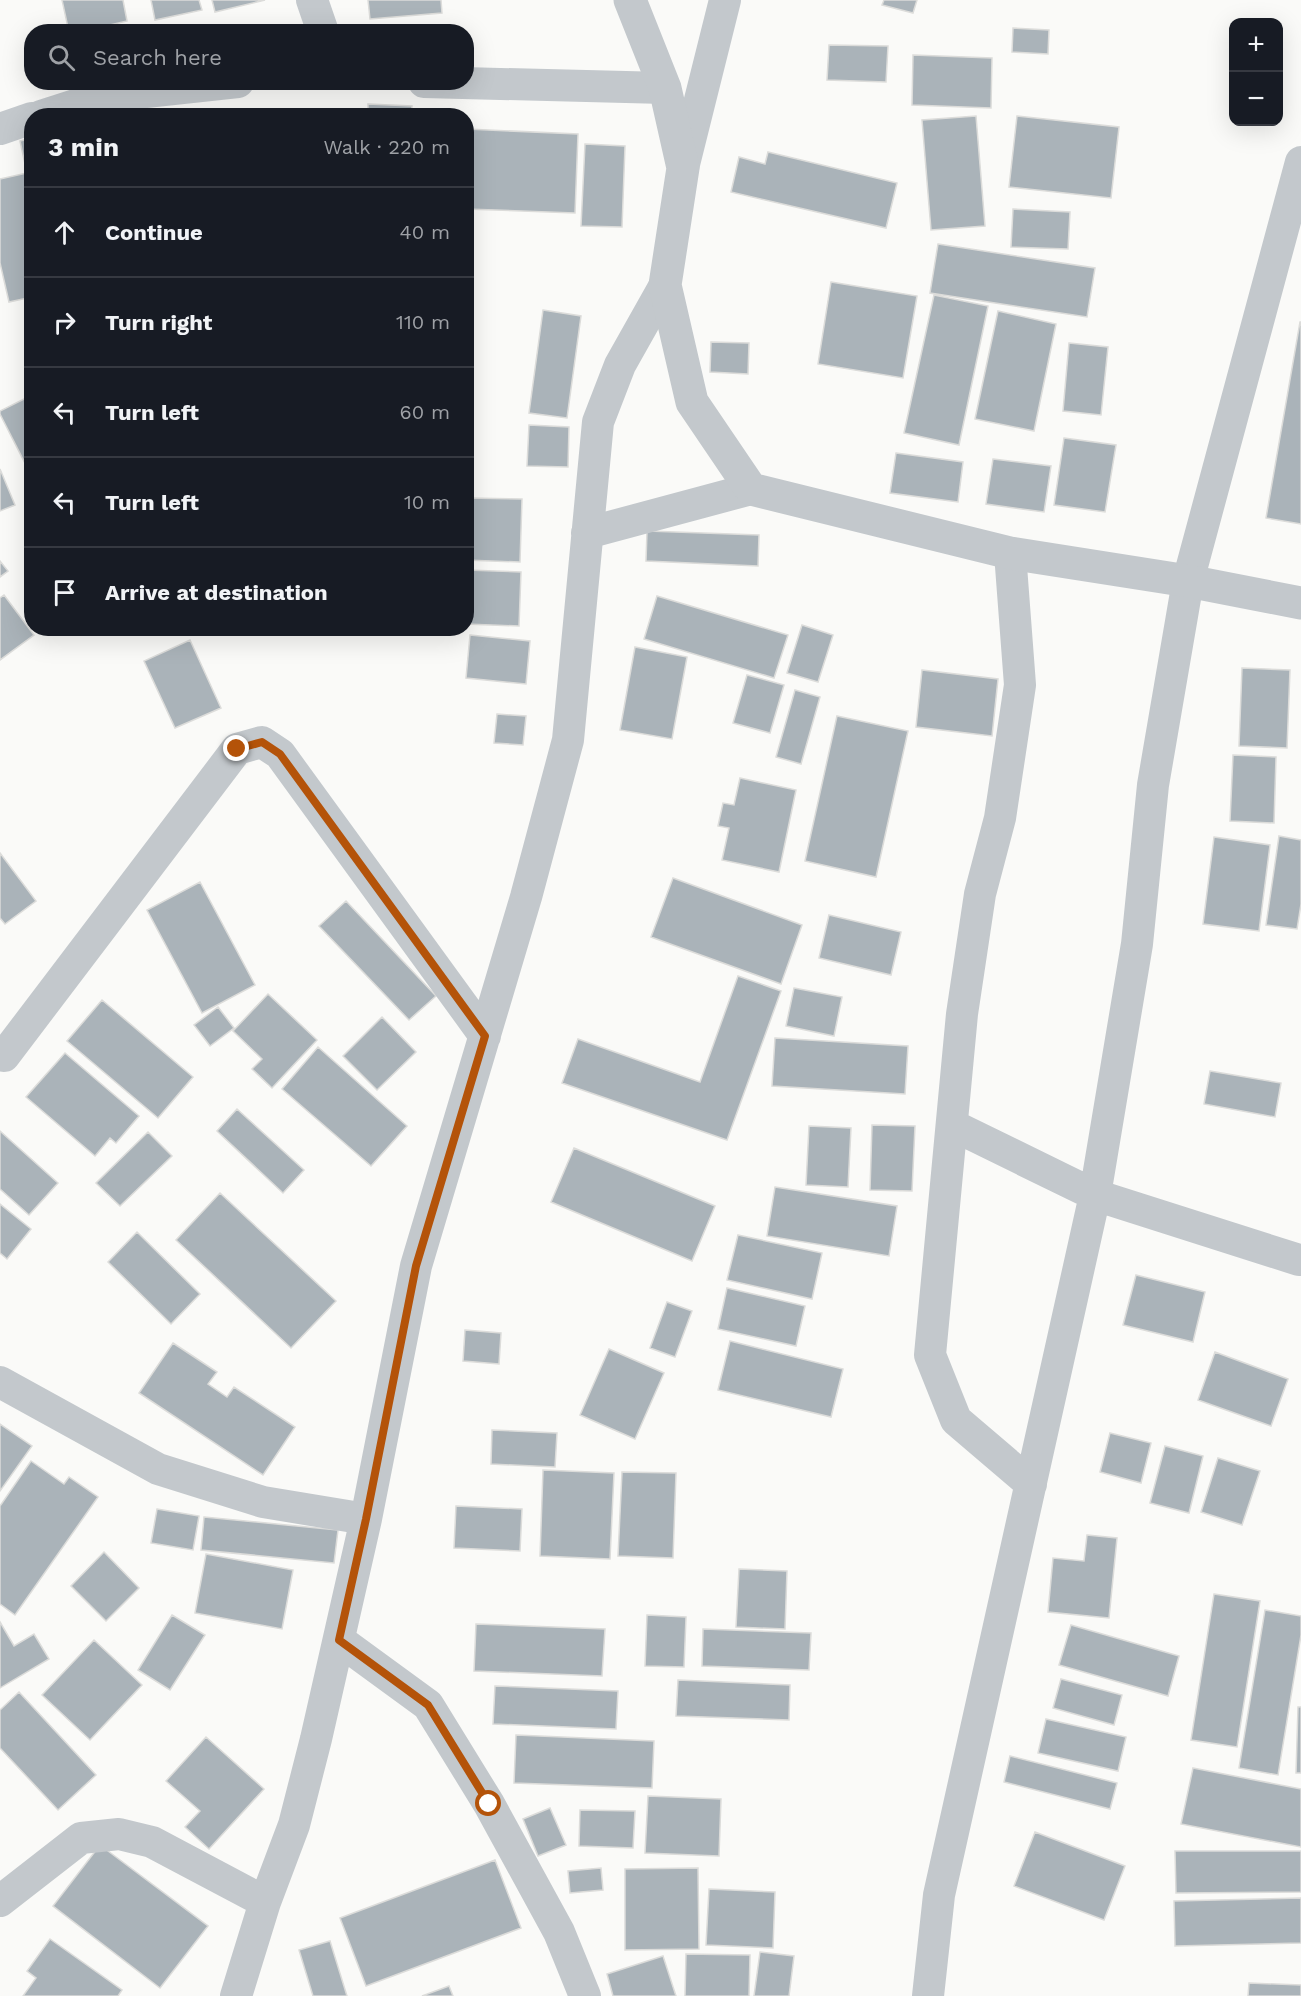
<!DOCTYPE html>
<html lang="en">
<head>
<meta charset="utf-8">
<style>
  body { margin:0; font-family:"Work Sans",sans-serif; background:#242831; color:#f1f3f6 }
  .controls { position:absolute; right:18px; top:18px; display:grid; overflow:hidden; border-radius:12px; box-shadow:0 6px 24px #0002 }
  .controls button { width:54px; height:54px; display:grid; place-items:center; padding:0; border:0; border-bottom:2px solid #363941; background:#171b24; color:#f1f3f6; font:30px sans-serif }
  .stop { position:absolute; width:18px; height:18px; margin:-14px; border:4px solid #b45309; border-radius:50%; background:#fff }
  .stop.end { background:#b45309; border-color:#fff; box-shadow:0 2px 6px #0008 }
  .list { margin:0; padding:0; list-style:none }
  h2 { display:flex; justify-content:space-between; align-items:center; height:78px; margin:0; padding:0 24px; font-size:26px }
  h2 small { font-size:20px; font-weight:400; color:#9ea1a6 }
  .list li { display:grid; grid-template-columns:39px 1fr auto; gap:18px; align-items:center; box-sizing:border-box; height:90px; padding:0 24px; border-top:2px solid #363941 }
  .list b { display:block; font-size:22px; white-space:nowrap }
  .list em { font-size:20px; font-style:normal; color:#9ea1a6 }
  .icon { flex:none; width:33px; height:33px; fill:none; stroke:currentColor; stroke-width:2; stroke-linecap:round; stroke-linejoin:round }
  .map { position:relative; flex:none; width:1301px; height:1996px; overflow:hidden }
  .search { position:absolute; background:#171b24; box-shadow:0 6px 24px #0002; left:24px; top:24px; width:450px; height:66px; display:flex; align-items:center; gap:15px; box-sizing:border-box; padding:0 21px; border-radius:24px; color:#9ea1a6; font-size:22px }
  .panel { position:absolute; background:#171b24; box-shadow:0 6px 24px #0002; left:24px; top:108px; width:450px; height:528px; border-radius:24px }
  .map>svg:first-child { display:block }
  .building { fill:#aab3b9; stroke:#dcdcda; stroke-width:1.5 }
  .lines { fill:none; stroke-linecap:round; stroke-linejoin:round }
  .minor { stroke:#c3c8cc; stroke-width:32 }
  .tertiary { stroke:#c3c8cc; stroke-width:33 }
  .route { stroke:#b45309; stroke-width:8 }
</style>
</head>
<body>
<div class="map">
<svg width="1301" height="1996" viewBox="0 0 1301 1996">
  <rect width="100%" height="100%" fill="#fafaf8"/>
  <path class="building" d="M 62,0 L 123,0 L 127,21 L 80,32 L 69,32 Z
    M 151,0 L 199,0 L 202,10 L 155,20 Z
    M 212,0 L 265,0 L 215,12 Z
    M 368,0 L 441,0 L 442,13 L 370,19 Z
    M 884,0 L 917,0 L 913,13 L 882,5 Z
    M 1013,28 L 1049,30 L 1048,54 L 1012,52 Z
    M 829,45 L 888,46 L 886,82 L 827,80 Z
    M 913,55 L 992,58 L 991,108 L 912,105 Z
    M 368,104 L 412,106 L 411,116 L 368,116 Z
    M 976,116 L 985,226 L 931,230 L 922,120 Z
    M 1017,116 L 1119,127 L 1111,198 L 1009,187 Z
    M 466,129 L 578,134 L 575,213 L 466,209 Z
    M 32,138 L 32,297 L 9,302 L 0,263 L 0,179 L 27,173 L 20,141 Z
    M 585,144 L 625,146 L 622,227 L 581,226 Z
    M 768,152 L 897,183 L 886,228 L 731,192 L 739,157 L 765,164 Z
    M 1013,209 L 1070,212 L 1068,249 L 1011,247 Z
    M 938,244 L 1095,268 L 1087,317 L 930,293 Z
    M 831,282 L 917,296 L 903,378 L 818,364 Z
    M 934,295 L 988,306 L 959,445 L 904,433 Z
    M 543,310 L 581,316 L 567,418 L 529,413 Z
    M 998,311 L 1056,324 L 1034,431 L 975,419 Z
    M 1300,322 L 1301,322 L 1301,524 L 1266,518 Z
    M 711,342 L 749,343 L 748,374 L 710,372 Z
    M 1069,343 L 1108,347 L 1101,415 L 1063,411 Z
    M 26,398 L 32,408 L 32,470 L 29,471 L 0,414 L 0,411 Z
    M 529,425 L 569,427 L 568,467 L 527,466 Z
    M 1064,438 L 1116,445 L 1105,512 L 1054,505 Z
    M 896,453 L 963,462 L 958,502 L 890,493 Z
    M 993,459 L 1051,466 L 1044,512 L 986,504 Z
    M 0,469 L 15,505 L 0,511 Z
    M 466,498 L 522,499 L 520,562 L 466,560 Z
    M 647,531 L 759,535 L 758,566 L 646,561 Z
    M 0,561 L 8,571 L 0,577 Z
    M 466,570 L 521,572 L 519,626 L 466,624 Z
    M 4,595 L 34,635 L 0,660 L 0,598 Z
    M 657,596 L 788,635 L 774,678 L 644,639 Z
    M 802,625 L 833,635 L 818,682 L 787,673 Z
    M 470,635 L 530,641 L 526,684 L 466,678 Z
    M 190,640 L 221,708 L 175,728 L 144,661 Z
    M 635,647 L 687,657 L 672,739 L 620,730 Z
    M 1242,668 L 1290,670 L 1287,748 L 1239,746 Z
    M 922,670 L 998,679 L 992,736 L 916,727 Z
    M 747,675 L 784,685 L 770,733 L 733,723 Z
    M 795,690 L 820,697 L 801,764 L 776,757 Z
    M 497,714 L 526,716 L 523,745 L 494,743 Z
    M 837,716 L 908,731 L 876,877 L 805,861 Z
    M 1233,755 L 1276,757 L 1274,823 L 1230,821 Z
    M 740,778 L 796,790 L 779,872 L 722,860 L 729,828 L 718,826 L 723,803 L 734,805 Z
    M 1279,836 L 1301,840 L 1301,904 L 1297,929 L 1266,925 Z
    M 1214,837 L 1270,845 L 1259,931 L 1203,924 Z
    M 0,853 L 36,901 L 5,924 L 0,918 Z
    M 673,878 L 802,925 L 781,984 L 651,937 Z
    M 200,882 L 255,985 L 202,1013 L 147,910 Z
    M 346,901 L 436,996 L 409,1020 L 319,926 Z
    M 829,915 L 901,932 L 891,975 L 819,958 Z
    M 738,976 L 781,991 L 727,1140 L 562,1083 L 578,1039 L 700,1082 Z
    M 794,988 L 842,997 L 834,1036 L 786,1026 Z
    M 268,994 L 317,1040 L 272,1088 L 252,1069 L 262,1059 L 233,1031 Z
    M 102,1000 L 193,1077 L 158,1118 L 67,1041 Z
    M 218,1007 L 234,1028 L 210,1046 L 194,1025 Z
    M 382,1017 L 416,1052 L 377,1090 L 343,1056 Z
    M 775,1038 L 908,1046 L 905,1094 L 772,1086 Z
    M 318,1047 L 407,1126 L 371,1166 L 282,1089 Z
    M 65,1053 L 139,1116 L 116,1143 L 110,1138 L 95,1156 L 26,1097 Z
    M 1210,1071 L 1281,1083 L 1275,1117 L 1204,1104 Z
    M 237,1109 L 304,1170 L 283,1193 L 217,1131 Z
    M 872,1125 L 915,1126 L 912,1191 L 870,1190 Z
    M 809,1126 L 851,1128 L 848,1187 L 806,1185 Z
    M 0,1131 L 58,1183 L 29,1215 L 0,1189 Z
    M 148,1132 L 172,1156 L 120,1206 L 96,1183 Z
    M 574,1148 L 715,1206 L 692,1261 L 551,1202 Z
    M 775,1187 L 897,1206 L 889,1256 L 767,1236 Z
    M 220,1193 L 336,1301 L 291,1348 L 176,1240 Z
    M 0,1204 L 31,1229 L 7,1259 L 0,1253 Z
    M 137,1232 L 200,1294 L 171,1324 L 108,1262 Z
    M 738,1235 L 822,1253 L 812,1299 L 727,1280 Z
    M 1136,1275 L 1205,1292 L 1193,1342 L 1123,1325 Z
    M 727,1288 L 805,1306 L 796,1346 L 718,1329 Z
    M 667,1302 L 692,1311 L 675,1357 L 650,1348 Z
    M 465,1330 L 501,1333 L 499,1364 L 463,1361 Z
    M 730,1341 L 843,1369 L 831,1417 L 718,1390 Z
    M 173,1343 L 217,1372 L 208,1384 L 227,1397 L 234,1387 L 295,1427 L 263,1475 L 139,1393 Z
    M 609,1349 L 664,1373 L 635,1439 L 580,1415 Z
    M 1215,1352 L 1288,1379 L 1271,1426 L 1198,1400 Z
    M 0,1424 L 32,1446 L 0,1491 Z
    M 492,1430 L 557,1433 L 555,1467 L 491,1464 Z
    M 1110,1433 L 1151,1443 L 1141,1483 L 1100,1472 Z
    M 1165,1446 L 1203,1456 L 1189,1513 L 1150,1503 Z
    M 1218,1458 L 1260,1471 L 1242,1525 L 1201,1512 Z
    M 31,1461 L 64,1484 L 69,1477 L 98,1497 L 15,1615 L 0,1604 L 0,1506 Z
    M 543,1470 L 614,1473 L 610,1559 L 540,1556 Z
    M 622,1472 L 676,1473 L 673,1558 L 618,1556 Z
    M 456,1506 L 522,1509 L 520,1551 L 454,1548 Z
    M 157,1509 L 199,1516 L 193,1550 L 151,1543 Z
    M 204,1517 L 338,1530 L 334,1563 L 201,1550 Z
    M 1087,1535 L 1117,1538 L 1109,1618 L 1048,1612 L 1053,1558 L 1084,1561 Z
    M 104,1552 L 139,1588 L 106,1621 L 71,1586 Z
    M 206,1554 L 293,1570 L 282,1629 L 195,1613 Z
    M 739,1569 L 787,1571 L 785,1629 L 736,1627 Z
    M 1214,1594 L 1260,1601 L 1237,1747 L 1191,1740 Z
    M 1265,1610 L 1301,1616 L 1301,1635 L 1278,1775 L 1239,1768 Z
    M 172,1615 L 205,1635 L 170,1690 L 138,1670 Z
    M 647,1615 L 686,1617 L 684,1667 L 645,1666 Z
    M 0,1622 L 14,1646 L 34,1634 L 49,1659 L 0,1688 Z
    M 476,1624 L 605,1629 L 602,1676 L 474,1671 Z
    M 1071,1625 L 1179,1656 L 1168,1696 L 1059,1665 Z
    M 703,1629 L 811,1633 L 809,1670 L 702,1666 Z
    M 94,1640 L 142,1685 L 90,1740 L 42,1695 Z
    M 1061,1679 L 1122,1695 L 1114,1725 L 1053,1708 Z
    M 678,1680 L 790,1685 L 789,1720 L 676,1716 Z
    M 495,1686 L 618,1691 L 616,1729 L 493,1724 Z
    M 19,1692 L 96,1775 L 58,1810 L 0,1748 L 0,1710 Z
    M 1298,1707 L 1301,1707 L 1301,1773 L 1296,1773 Z
    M 1046,1719 L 1126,1737 L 1118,1771 L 1038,1753 Z
    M 516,1735 L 654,1741 L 652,1788 L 514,1783 Z
    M 206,1737 L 264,1789 L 209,1849 L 185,1827 L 200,1811 L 166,1781 Z
    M 1010,1756 L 1117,1783 L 1110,1809 L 1004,1782 Z
    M 1193,1768 L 1301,1789 L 1301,1847 L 1181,1824 Z
    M 648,1796 L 721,1799 L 719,1856 L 645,1853 Z
    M 550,1808 L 566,1845 L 538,1856 L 523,1819 Z
    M 580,1810 L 635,1811 L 633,1848 L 579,1846 Z
    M 1035,1832 L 1125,1866 L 1104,1920 L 1014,1886 Z
    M 100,1845 L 208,1926 L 160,1988 L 53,1906 Z
    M 1175,1851 L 1301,1851 L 1301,1892 L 1176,1893 Z
    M 495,1860 L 521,1928 L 366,1986 L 340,1918 Z
    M 601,1868 L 603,1890 L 570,1893 L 568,1871 Z
    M 698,1868 L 699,1949 L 625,1950 L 625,1869 Z
    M 709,1889 L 775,1892 L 773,1948 L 706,1945 Z
    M 1301,1898 L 1301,1943 L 1175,1946 L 1174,1901 Z
    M 50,1939 L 122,1990 L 118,1996 L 23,1996 L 36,1978 L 27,1971 Z
    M 330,1941 L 347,1996 L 313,1996 L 299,1950 Z
    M 760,1952 L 794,1956 L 789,1996 L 754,1996 Z
    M 686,1954 L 750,1955 L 749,1996 L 685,1996 Z
    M 663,1956 L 676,1996 L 613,1996 L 607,1974 Z
    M 1249,1983 L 1301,1985 L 1301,1996 L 1248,1996 Z
    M 449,1986 L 453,1996 L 422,1996 Z"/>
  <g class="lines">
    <path class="minor" d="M 312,0 L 323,32
      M 424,82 L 665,88
      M 41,116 L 100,97 L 238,82
      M 0,129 L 32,118
      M 683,168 L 725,0
      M 587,533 L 751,489
      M 1010,553 L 1020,685 L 1000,818 L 980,894 L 962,1014 L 930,1355 L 956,1420 L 1031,1484
      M 4,1056 L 237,749 L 262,742 L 280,754 L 485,1036
      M 1299,1260 L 1095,1195 L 1137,944 L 1153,785 L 1188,581 L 1301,162
      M 0,1382 L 158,1469 L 263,1502 L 366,1519
      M 339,1640 L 428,1705 L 489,1804 L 559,1932 L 585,1996
      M 0,1901 L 81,1838 L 119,1834 L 152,1842 L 265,1902
      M 236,1996 L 265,1902 L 294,1825 L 316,1739 L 366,1519 L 416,1266 L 526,897 L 568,740 L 598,422 L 620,365 L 665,285
      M 928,1996 L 939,1895 L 1095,1195 L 952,1125"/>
    <path class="tertiary" d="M 630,0 L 665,88 L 683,168 L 665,285 L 692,402 L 751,489 L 1010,553 L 1188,581 L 1301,603"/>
  </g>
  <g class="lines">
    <path class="route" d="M 237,749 L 262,742 L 280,754 L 485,1036 L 416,1266 L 366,1519 L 339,1640 L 428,1705 L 489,1804"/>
  </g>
</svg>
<div class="controls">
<button>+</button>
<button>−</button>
</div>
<div class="stop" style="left:489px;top:1804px"></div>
<div class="stop end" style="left:237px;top:749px"></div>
<div class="search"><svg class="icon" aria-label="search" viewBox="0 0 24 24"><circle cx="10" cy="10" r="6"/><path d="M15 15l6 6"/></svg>Search here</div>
<section class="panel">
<h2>3 min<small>Walk · 220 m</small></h2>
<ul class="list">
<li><svg class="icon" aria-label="ahead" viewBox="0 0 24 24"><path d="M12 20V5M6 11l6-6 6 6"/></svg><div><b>Continue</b></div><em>40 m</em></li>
<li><svg class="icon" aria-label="right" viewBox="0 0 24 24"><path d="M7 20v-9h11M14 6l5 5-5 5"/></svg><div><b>Turn right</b></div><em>110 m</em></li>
<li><svg class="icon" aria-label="left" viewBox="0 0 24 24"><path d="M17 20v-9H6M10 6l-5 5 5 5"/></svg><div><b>Turn left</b></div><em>60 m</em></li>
<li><svg class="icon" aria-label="left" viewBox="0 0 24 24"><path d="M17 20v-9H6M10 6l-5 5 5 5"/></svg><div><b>Turn left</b></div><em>10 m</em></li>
<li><svg class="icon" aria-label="arrive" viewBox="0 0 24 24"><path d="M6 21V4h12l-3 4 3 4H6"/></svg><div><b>Arrive at destination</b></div></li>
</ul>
</section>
</div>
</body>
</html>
